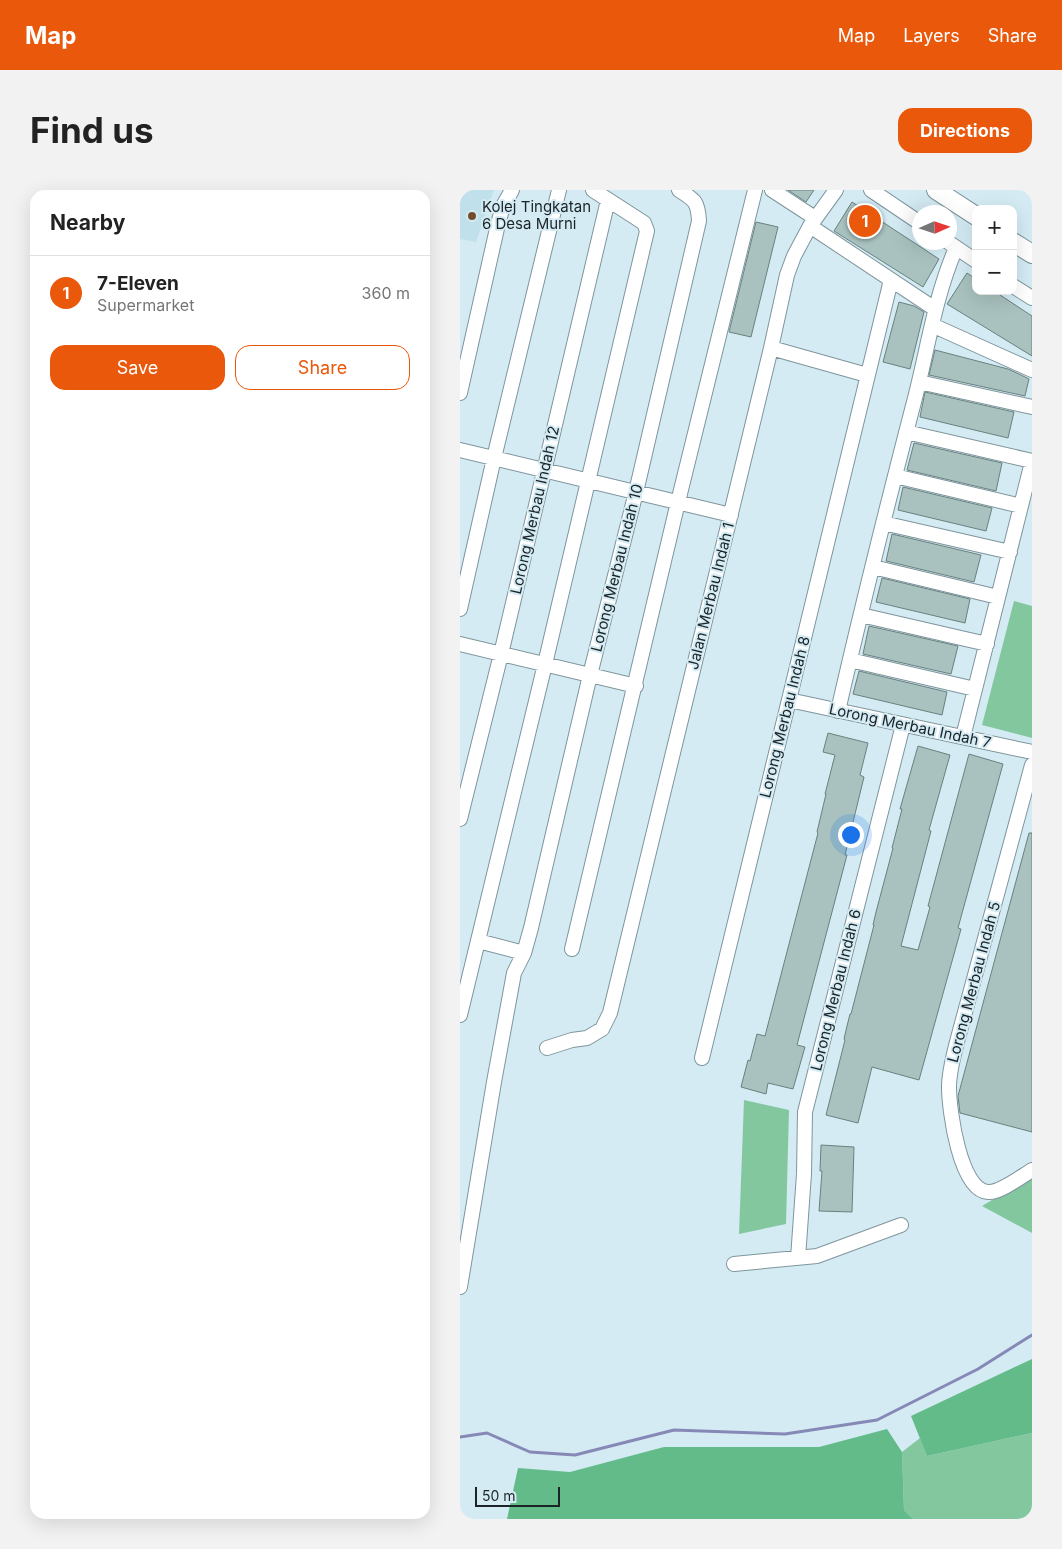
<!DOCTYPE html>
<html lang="en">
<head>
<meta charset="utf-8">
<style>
  body { margin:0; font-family:Inter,sans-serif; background:#f2f2f2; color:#222 }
  .controls { position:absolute; right:15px; top:15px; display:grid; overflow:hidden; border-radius:10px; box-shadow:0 5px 20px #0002 }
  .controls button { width:45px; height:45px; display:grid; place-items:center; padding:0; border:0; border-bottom:1px solid #e0e0e0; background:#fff; color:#222; font:25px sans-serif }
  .compass { position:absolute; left:452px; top:15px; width:45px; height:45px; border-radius:50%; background:#fff; box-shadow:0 5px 20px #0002; rotate:87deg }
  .scale { position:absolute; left:15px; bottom:12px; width:85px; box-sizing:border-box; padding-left:5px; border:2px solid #1b2427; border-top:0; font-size:14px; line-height:18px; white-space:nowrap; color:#1b2427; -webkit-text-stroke:4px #d4ebf4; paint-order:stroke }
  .you { position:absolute; left:390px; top:644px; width:18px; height:18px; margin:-12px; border:4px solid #fff; border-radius:50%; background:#1a73e8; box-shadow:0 0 0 8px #1a73e833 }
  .badge { display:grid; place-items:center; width:32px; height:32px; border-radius:50%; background:#ea580c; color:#fff; font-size:16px; font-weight:700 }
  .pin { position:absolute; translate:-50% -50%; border:2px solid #fff; box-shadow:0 1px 5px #0006 }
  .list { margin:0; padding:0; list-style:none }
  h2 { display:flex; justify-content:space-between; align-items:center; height:65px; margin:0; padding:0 20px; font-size:21px }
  h2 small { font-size:16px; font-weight:400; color:#767676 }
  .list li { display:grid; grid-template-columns:32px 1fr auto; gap:15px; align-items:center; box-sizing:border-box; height:75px; padding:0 20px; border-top:1px solid #e0e0e0 }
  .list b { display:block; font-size:19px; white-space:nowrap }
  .list p { margin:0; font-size:16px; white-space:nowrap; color:#767676 }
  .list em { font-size:16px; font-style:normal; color:#767676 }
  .actions { display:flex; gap:10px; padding:15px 20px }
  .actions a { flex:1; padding:11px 0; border:1px solid #ea580c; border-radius:15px; text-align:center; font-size:18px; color:#ea580c }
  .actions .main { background:#ea580c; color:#fff }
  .map { position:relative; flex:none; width:572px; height:1329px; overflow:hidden; border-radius:15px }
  header { display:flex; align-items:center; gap:30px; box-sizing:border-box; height:70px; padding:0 25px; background:#ea580c; color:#fff }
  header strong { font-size:24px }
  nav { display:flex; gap:28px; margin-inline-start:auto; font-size:18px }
  .intro { display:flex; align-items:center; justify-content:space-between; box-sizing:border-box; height:120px; padding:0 30px }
  h1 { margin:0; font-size:35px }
  .button { padding:12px 22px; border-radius:15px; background:#ea580c; color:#fff; font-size:18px; font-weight:700 }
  main { display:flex; gap:30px; padding:0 30px }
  aside { flex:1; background:#fff; border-radius:15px; box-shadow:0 5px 20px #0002 }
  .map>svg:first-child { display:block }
  .built { fill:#c0e0eb }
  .green { fill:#83c79e }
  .forest { fill:#62bb89 }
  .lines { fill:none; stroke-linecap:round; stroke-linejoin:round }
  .stream { stroke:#8688b6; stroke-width:3 }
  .building { fill:#a9c2bf; stroke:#69817e }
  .minor-casing { stroke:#7f959d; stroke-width:16 }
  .major-casing { stroke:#7f959d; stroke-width:20 }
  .minor { stroke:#fff; stroke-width:14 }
  .major { stroke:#fff; stroke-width:18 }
  .poi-dot { fill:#744e2b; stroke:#d4ebf4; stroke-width:2 }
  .labels { text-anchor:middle; stroke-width:4; stroke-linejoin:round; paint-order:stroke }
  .poi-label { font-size:15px; fill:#1b2427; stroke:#d4ebf4; text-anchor:start }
  .street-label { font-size:15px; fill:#1b2427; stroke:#d4ebf4 }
</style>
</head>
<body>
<header>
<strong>Map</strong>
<nav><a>Map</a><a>Layers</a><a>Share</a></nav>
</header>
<div class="intro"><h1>Find us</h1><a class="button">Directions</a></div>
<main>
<aside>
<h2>Nearby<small></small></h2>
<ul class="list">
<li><span class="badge">1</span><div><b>7-Eleven</b><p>Supermarket</p></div><em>360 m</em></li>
</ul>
<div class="actions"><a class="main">Save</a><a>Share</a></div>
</aside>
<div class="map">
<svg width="572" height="1329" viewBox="0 0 572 1329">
  <rect width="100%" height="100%" fill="#d4ebf4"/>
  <path class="built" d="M 0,0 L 34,0 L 16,52 L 0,49 Z"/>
  <path class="green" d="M 554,411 L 572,416 L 572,548 L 522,535 Z
    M 284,910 L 329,920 L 326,1034 L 279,1044 Z
    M 572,986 L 572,1043 L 522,1016 Z
    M 572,1243 L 572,1329 L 453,1329 L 444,1320 L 442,1262 L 460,1248 L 467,1266 Z"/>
  <path class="forest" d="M 572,1169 L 572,1243 L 467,1266 L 451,1226 Z
    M 427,1239 L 442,1262 L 444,1320 L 453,1329 L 47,1329 L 58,1278 L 110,1282 L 204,1257 L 359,1257 Z"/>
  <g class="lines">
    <path class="stream" d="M 0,1247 L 27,1243 L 70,1262 L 115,1265 L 214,1240 L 325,1244 L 417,1230 L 518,1179 L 572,1145"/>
  </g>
  <path class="building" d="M 328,0 L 354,0 L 346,12 Z
    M 392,12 L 479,69 L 463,97 L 374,41 Z
    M 296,32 L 318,37 L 291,147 L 269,142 Z
    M 507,83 L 516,89 L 516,101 L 534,101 L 572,126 L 572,166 L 487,114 Z
    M 439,112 L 454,116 L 464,122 L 450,179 L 423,172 Z
    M 475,160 L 548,179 L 561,185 L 569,189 L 565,206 L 469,185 Z
    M 465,202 L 554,222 L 548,248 L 460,227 Z
    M 454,253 L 542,273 L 536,301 L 447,280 Z
    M 443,297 L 532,318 L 526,341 L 438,320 Z
    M 432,344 L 521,365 L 514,392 L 426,371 Z
    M 422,388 L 510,409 L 505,433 L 416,412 Z
    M 409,436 L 498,456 L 491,484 L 403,464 Z
    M 399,481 L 487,502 L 482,525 L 393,504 Z
    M 368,543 L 408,553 L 400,585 L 404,587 L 385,665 L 387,665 L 337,855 L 345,857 L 333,899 L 308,893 L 306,904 L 281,897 L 288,870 L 290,871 L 297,844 L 305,846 L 358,643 L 357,642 L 366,604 L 365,604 L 375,565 L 363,562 Z
    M 458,556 L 490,565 L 469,640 L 471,641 L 441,756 L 458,760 L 470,717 L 468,716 L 509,564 L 543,574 L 498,738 L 501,739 L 459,890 L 412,877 L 398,933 L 366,925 L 385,850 L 384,849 L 387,836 L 390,824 L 391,824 L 414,735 L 413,735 L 416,722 L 433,658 L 432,658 L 442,619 L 440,619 Z
    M 569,643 L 572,643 L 572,942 L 500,923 L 498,906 Z
    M 361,955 L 394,957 L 392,1022 L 359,1021 L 362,981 L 360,981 Z"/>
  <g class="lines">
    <defs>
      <path id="minor" d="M 312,0 L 355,28
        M 411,0 L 460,33
        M 350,36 L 475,119
        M 488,52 L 516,71
        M 553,96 L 572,108
        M 472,135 L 572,180
        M 311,158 L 407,185
        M 459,192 L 572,217
        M 0,203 L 38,34 L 43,16 L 52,0
        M 446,242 L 572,271
        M 0,260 L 271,325
        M 435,286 L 561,316
        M 423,333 L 550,362
        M 413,377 L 538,407
        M 0,419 L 34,268 L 99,0
        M 401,425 L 527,454
        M 0,454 L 176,496
        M 390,470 L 515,499
        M 329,510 L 572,562
        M 378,521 C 402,416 428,312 455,208 C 468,158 475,106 496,58
        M 503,547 L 572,272
        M 572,575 L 498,848 C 494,864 489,881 489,897 C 489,920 500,1001 528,1002 C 540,1003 562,986 572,980
        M 0,629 L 41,464 L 148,10
        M 18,751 L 64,763
        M 112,759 L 218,312 L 295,0
        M 0,825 L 85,474 L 187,41 L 184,33 L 133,0
        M 87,858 L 112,850 L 127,848 L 142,839 L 150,823 L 311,158 L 327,85 L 334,66 L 350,36 L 376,0
        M 242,868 L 431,90
        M 338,1068 L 344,984 L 345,922 L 443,535
        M 274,1074 L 357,1066 L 441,1035
        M 0,1097 L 34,892 L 54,783 L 64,763 L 71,738 L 130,485 L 176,302 L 239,31 C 238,12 235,10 219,0"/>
      <path id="major" d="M 476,0 L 516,26
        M 553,52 L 572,64"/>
    </defs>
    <use href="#minor" class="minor-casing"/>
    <use href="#major" class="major-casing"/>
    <use href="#minor" class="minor"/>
    <use href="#major" class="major"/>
  </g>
  <circle class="poi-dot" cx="12" cy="26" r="5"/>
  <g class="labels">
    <g class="poi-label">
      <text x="22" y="22">Kolej Tingkatan<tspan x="22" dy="17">6 Desa Murni</tspan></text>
    </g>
    <g class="street-label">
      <text transform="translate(75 320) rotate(-77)" y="5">Lorong Merbau Indah 12</text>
      <text transform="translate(157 378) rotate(-76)" y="5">Lorong Merbau Indah 10</text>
      <text transform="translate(251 406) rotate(-76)" y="5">Jalan Merbau Indah 1</text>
      <text transform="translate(325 527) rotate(-76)" y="5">Lorong Merbau Indah 8</text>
      <text transform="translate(450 536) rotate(12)" y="5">Lorong Merbau Indah 7</text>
      <text transform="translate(514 792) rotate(-75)" y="5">Lorong Merbau Indah 5</text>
      <text transform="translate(376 800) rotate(-76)" y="5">Lorong Merbau Indah 6</text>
    </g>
  </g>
</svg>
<div class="controls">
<button>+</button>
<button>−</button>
</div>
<svg class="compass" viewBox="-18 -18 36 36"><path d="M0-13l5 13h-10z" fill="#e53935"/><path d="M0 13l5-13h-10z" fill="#767676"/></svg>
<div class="scale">50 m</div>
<div class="you"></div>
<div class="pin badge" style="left:405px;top:31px">1</div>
</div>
</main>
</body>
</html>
